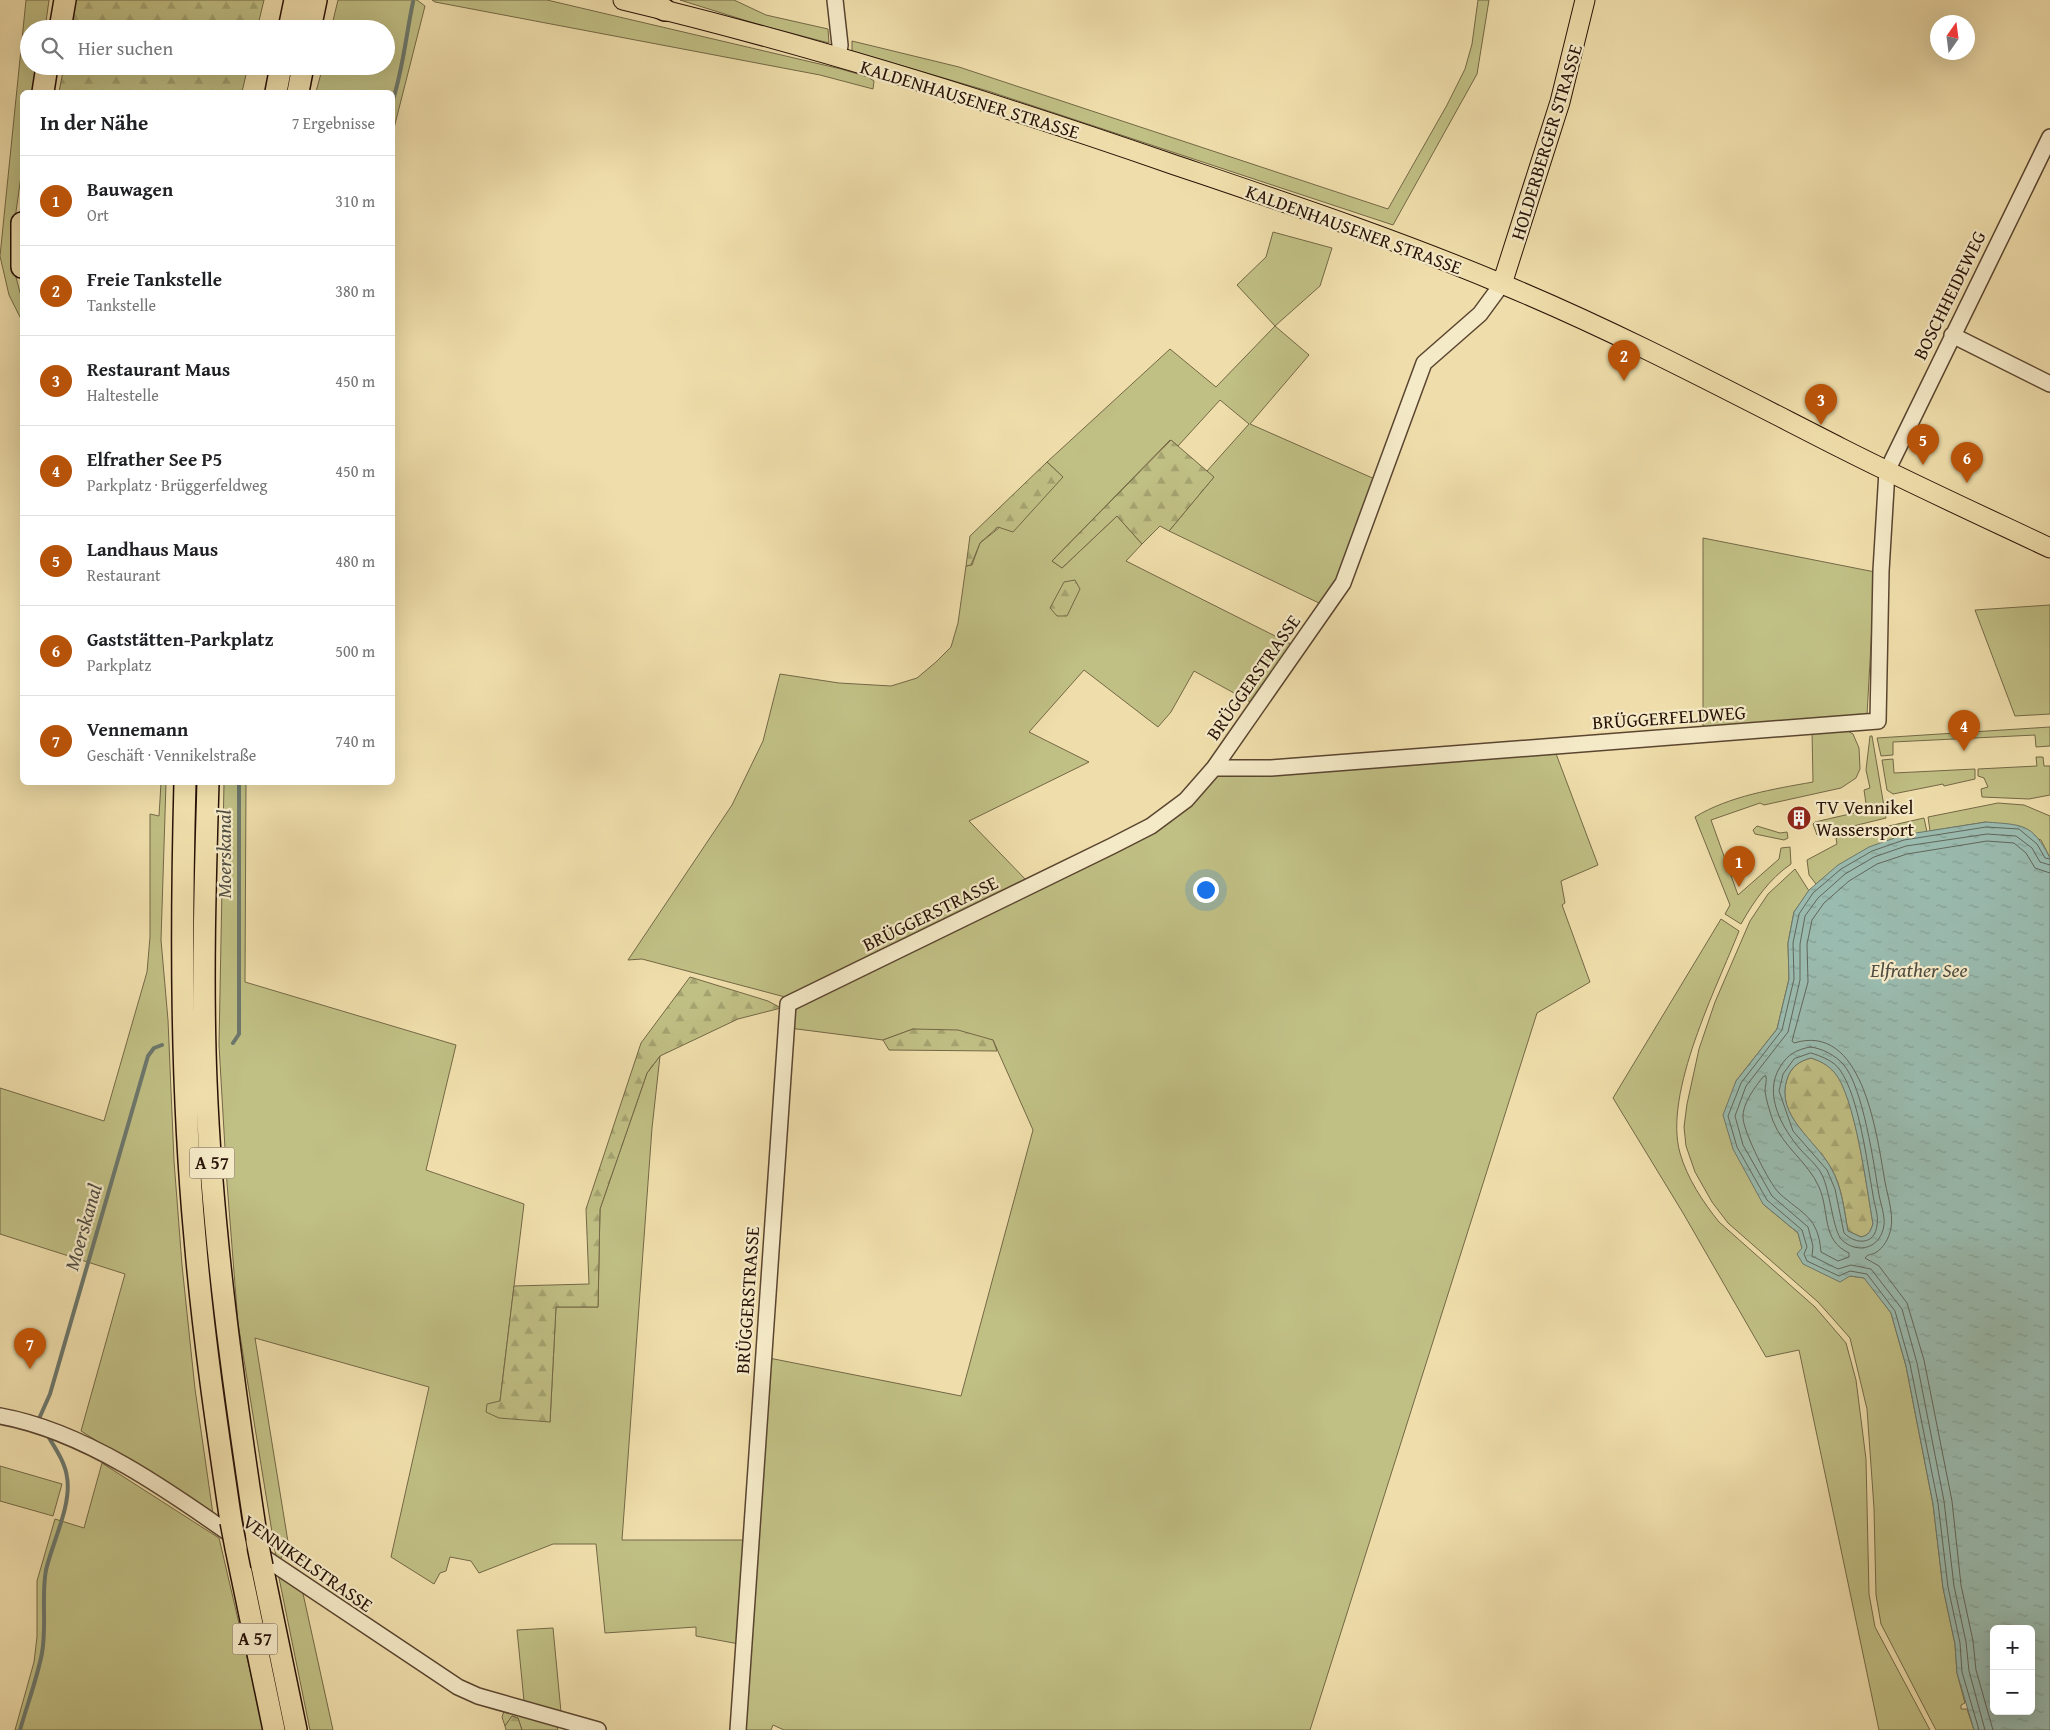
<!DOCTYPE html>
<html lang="de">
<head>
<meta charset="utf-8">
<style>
  body { margin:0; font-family:"Gentium Book Plus",serif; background:#f6f6f6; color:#202124 }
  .controls { position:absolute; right:15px; bottom:15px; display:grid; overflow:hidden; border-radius:8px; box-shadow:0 5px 20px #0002 }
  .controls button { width:45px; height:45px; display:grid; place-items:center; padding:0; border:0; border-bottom:1px solid #e0e0e0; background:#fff; color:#202124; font:25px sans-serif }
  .compass { position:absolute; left:1930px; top:15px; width:45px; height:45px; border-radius:50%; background:#fff; box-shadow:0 5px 20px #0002; rotate:14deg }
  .you { position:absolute; left:1205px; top:889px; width:18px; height:18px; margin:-12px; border:4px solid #fff; border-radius:50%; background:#1a73e8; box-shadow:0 0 0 8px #1a73e833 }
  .badge { display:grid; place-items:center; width:32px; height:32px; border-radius:50%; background:#b45309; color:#fff; font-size:16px; font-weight:700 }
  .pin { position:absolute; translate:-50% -41px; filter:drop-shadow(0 1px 2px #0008) }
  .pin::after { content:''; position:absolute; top:26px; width:18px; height:15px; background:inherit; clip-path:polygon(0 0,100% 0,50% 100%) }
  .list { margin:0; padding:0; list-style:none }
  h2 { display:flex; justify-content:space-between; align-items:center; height:65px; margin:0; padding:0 20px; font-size:21px }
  h2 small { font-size:16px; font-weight:400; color:#757577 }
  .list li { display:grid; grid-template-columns:32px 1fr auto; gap:15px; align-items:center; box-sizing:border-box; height:90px; padding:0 20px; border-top:1px solid #e0e0e0 }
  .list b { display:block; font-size:19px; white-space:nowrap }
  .list p { margin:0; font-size:16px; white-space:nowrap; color:#757577 }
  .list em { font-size:16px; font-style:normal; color:#757577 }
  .icon { flex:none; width:28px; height:28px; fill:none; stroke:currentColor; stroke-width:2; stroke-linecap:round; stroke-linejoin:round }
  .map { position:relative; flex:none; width:2050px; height:1730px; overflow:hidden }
  .search { position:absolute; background:#fff; box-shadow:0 5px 20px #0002; left:20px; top:20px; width:375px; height:55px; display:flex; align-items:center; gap:12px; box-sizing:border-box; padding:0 18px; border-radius:28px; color:#757577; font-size:19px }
  .panel { position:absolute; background:#fff; box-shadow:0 5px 20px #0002; left:20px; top:90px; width:375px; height:695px; border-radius:8px }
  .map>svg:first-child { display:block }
  .grass { fill:#c0bf84; stroke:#746846 }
  .forest { fill:url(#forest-firs); stroke:#746846 }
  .water { fill:url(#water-ripples); stroke:#6c776c; fill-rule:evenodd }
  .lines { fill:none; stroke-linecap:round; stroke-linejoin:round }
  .shore { stroke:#61665b; stroke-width:1 }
  .stream { stroke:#6c776c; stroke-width:4 }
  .minor-casing { stroke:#5a4530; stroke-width:18 }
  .major-casing { stroke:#281207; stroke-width:21 }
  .highway-casing { stroke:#281207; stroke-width:24 }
  .minor { stroke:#f5eac8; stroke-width:15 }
  .major { stroke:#efdeab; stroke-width:19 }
  .highway { stroke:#efdeab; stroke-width:21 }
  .highway-bridge-casing { stroke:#281207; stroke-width:24; stroke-linecap:butt }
  .highway-bridge { stroke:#efdeab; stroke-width:21 }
  .labels { text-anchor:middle; stroke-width:4.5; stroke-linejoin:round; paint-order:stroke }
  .shield { fill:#f5eac8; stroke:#665341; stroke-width:1 }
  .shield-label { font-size:18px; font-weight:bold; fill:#281207 }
  .street-label { font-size:19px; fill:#281207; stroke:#f5eac8 }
  .poi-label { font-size:19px; fill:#281207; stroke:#f5eac8; text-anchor:start }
  .water-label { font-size:20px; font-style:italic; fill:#504d42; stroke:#f5eac8 }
</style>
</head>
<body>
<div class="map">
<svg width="2050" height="1730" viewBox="0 0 2050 1730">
  <defs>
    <pattern id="forest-firs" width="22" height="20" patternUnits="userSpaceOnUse" patternTransform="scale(1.25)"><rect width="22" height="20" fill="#c0bf84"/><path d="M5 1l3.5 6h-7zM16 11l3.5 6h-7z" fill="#a5a370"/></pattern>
    <pattern id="water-ripples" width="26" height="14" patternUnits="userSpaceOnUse" patternTransform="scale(1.25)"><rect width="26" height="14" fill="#9abbaf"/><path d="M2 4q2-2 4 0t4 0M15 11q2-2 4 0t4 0" fill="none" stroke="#85a095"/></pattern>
  </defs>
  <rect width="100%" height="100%" fill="#efdeab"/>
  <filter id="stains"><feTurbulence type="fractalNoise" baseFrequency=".004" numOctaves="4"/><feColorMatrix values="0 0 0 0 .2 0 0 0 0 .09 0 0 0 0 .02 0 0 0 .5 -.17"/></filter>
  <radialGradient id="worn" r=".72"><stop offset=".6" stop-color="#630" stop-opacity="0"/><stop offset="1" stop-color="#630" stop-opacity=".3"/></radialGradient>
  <path class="grass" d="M 26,0 L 49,0 L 45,29 L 29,29 L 29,66 L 39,66 L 35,92 L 22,92 L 22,169 L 14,226 L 12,262 L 22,300 L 22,321 L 9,295 L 0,256 Z
    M 338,0 L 417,0 L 425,6 L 393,132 L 392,92 L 316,92 L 323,66 L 386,66 L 386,29 L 331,29 Z
    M 432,0 L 547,0 L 841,69 L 868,77 L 874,81 L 873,89 L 820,75 L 435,2 Z
    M 680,0 L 734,0 L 766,15 L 828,29 L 829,43 L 760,25 Z
    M 1478,0 L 1489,0 L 1477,74 L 1393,225 L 988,91 L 852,51 L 852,41 L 959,67 L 1388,209 L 1447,105 L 1465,69 L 1472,44 Z
    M 1273,232 L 1332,248 L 1320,286 L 1275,326 L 1309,355 L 1250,424 L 1377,480 L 1341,578 L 1321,604 L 1169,531 L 1213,478 L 1207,471 L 1249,424 L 1220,400 L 1178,446 L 1170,440 L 1052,561 L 1062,568 L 1117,516 L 1142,544 L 1126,561 L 1293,645 L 1254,704 L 1194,671 L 1171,712 L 1158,727 L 1084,670 L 1029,732 L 1089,762 L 969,821 L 1028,882 L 785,997 L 642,959 L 628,960 L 732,805 L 763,741 L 780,674 L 839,683 L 891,686 L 917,678 L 936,662 L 951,647 L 958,623 L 966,566 L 972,565 L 980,543 L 1063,477 L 1047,462 L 1170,349 L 1216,387 L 1275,326 L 1237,285 L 1266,257 Z
    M 1703,538 L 1875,572 L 1867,715 L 1703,728 Z
    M 2050,605 L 2050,714 L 2015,716 L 1975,610 Z
    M 1839,726 L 1853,734 L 1859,748 L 1860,769 L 1856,778 L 1841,788 L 1764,805 L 1760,803 L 1711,820 L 1738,895 L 1779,859 L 1781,848 L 1790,847 L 1791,864 C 1769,879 1754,901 1741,924 L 1725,914 L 1730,905 L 1695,817 C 1729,796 1774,789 1813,782 L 1812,730 Z
    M 2050,727 L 2050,746 L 2036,747 L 2035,735 L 1893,742 L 1893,755 L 1881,756 L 1877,738 Z
    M 1870,736 L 1872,736 L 1886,818 L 1817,835 L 1813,824 L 1815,822 L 1867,810 L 1864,790 L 1870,788 L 1866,770 Z
    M 1555,751 L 1598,865 L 1561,881 L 1565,903 L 1562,905 L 1590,982 L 1537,1013 L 1310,1730 L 784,1730 L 773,1725 L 771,1730 L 743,1730 L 769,1358 L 961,1396 L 1033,1130 L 993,1040 L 913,1029 L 883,1040 L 789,1028 L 794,1011 L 811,997 L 1153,830 L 1215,772 Z
    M 2036,757 L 2043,757 L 2044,766 L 2050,766 L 2050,795 L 2029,799 L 1982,797 L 1981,789 L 1988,787 L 1984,778 L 1978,776 L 1978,769 L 2037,766 Z
    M 1893,759 L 1894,773 L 1975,769 L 1975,779 L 1944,786 L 1943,784 L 1893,794 L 1887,790 L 1882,760 Z
    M 161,783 L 166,783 L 161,940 L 168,1020 L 174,1161 L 182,1265 L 195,1389 L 213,1514 L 81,1431 L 125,1274 L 0,1234 L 0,1088 L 104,1121 L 147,972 L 150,937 L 150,814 L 159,816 Z
    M 224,783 L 246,783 L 245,982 L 456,1045 L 426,1170 L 524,1204 L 500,1401 L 550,1422 L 556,1307 L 598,1307 L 600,1209 L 647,1073 L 660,1056 L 652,1128 L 622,1540 L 746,1540 L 739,1644 L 696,1636 L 696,1627 L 605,1633 L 596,1544 L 553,1544 L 479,1573 L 471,1561 L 450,1557 L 446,1571 L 440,1573 L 434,1584 L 391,1557 L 429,1387 L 255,1338 L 289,1548 L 277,1563 L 238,1323 L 227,1183 L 219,1045 Z
    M 1998,803 L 2024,805 L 2050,816 L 2050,858 L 2041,840 L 1986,822 L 1930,831 L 1928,817 Z
    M 1924,818 L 1927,832 C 1886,838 1847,858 1816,884 L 1809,875 L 1807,860 L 1837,844 L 1836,838 Z
    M 1757,826 L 1780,833 L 1787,832 L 1788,838 L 1784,840 L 1755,834 L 1753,830 Z
    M 1795,869 L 1809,891 L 1794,912 L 1788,943 L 1789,979 L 1777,1029 L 1736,1081 L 1763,1204 L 1798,1233 L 1802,1248 L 1850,1276 L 1865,1278 L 1891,1313 L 1906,1366 L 1933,1504 L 1943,1588 L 1955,1644 L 1957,1673 L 1965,1703 L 1961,1705 L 1961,1709 L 1967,1709 L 1974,1730 L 1936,1730 L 1881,1624 L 1876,1595 L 1874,1508 L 1867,1409 L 1850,1338 L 1818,1302 L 1728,1223 L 1712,1202 L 1695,1172 L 1686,1146 L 1684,1127 L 1687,1104 L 1699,1049 L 1715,1002 L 1750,921 L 1768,894 Z
    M 1721,919 L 1739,931 C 1717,987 1663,1093 1680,1153 C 1687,1178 1703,1202 1719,1222 L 1815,1307 L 1846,1343 L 1856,1380 L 1866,1459 L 1869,1594 L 1875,1627 L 1930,1730 L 1879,1730 L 1799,1350 L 1766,1357 L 1683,1213 L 1613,1098 Z
    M 102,1463 L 219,1538 L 264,1730 L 15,1730 L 34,1662 L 37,1637 L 37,1581 L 55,1519 L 84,1528 Z
    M 0,1466 L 62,1484 L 53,1516 L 0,1501 Z
    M 278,1573 L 302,1589 L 333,1730 L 310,1730 Z
    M 553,1628 L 561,1712 L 524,1701 L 517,1630 Z
    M 504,1711 L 555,1720 L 558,1730 L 522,1730 L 518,1718 L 512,1716 L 505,1726 L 502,1717 Z"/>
  <path class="forest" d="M 74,0 L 264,0 L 257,29 L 70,29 Z
    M 64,66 L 248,66 L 242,92 L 59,92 Z
    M 1171,440 L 1214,477 L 1169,531 L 1160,526 L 1142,544 L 1117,516 L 1062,568 L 1052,561 Z
    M 1047,462 L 1063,477 L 1013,532 L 998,527 L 980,543 L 971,565 L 966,566 L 970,536 Z
    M 1075,580 L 1080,589 L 1067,616 L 1057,616 L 1050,608 L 1064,582 Z
    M 690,977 L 768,1001 L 781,1008 L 738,1019 L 660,1056 L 647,1073 L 600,1209 L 598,1307 L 556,1307 L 550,1422 L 499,1418 L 486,1412 L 487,1404 L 500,1401 L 514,1286 L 589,1284 L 586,1209 L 641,1043 Z
    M 913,1029 L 958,1030 L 993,1040 L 997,1051 L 889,1050 L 883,1040 Z
    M 1811,1058 C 1820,1061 1829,1065 1835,1072 C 1855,1095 1867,1190 1873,1224 C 1870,1232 1869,1235 1861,1237 L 1848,1231 C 1844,1210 1842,1186 1831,1168 C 1815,1140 1775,1116 1787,1079 C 1791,1067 1799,1061 1811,1058 Z
    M 512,1716 L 518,1718 L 522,1730 L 506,1730 L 505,1726 Z"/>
  <path class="water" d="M 1986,822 C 2023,825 2032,823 2050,858 L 2050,1730 L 1974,1730 L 1957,1673 L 1955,1644 L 1943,1588 L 1933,1504 L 1906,1366 L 1891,1313 L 1864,1278 L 1850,1276 L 1840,1282 L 1803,1264 L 1797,1254 L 1802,1248 L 1798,1233 L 1763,1204 L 1733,1149 L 1723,1115 L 1736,1081 L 1777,1029 L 1789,979 L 1788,943 L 1794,912 L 1809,890 L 1838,865 L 1869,847 L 1903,835 ZM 1811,1058 C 1820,1061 1828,1065 1834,1072 C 1855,1095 1867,1190 1873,1224 C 1870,1232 1869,1235 1861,1237 L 1848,1231 C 1844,1210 1842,1187 1831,1168 C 1816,1140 1775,1116 1787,1079 C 1791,1067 1799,1061 1811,1058 ZM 1994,1629 L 2031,1629 L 2031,1711 L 1994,1711 Z"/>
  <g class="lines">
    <path class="shore" d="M 1810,1047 C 1822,1048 1836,1056 1843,1064 C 1863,1086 1874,1165 1879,1195 C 1881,1205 1885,1216 1884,1225 C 1881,1248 1858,1255 1842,1240 C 1833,1232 1830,1190 1822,1175 C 1818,1166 1807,1157 1800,1149 C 1782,1128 1763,1094 1780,1067 C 1788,1054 1796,1050 1810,1047 Z
      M 1811,1053 C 1821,1056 1834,1061 1840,1070 C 1859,1097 1867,1162 1873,1195 C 1874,1204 1879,1216 1877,1225 C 1875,1245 1856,1245 1844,1233 L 1835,1189 L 1827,1170 L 1793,1131 L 1779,1091 L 1783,1074 L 1794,1059 Z
      M 1766,1076 C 1767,1081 1765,1086 1765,1091 C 1766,1100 1770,1112 1773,1121 C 1783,1147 1808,1162 1819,1187 C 1830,1212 1821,1240 1849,1253 L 1849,1257 L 1838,1261 L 1821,1252 C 1818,1216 1803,1215 1779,1193 C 1769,1183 1744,1133 1743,1118 C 1742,1104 1755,1087 1763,1077 Z
      M 1979,1730 L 1962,1672 L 1960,1643 L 1948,1587 L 1938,1503 L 1910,1364 L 1895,1311 L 1867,1274 L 1850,1271 L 1839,1276 L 1807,1261 L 1804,1254 L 1807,1247 L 1802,1230 L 1767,1200 L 1737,1147 L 1728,1116 L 1741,1083 L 1782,1030 L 1794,979 L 1793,943 L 1799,914 L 1813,893 L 1841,869 L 1872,851 L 1904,840 L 1986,827 L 2019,829 L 2037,844 L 2045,858 L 2050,859
      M 1985,1730 L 1969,1671 L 1966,1642 L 1954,1586 L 1944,1501 L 1917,1363 L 1902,1309 L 1871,1269 L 1851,1265 L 1838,1269 L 1812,1256 L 1813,1246 L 1808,1227 L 1772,1196 L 1743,1145 L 1735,1116 L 1746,1086 L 1788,1032 L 1800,980 L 1800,944 L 1805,916 L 1818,898 L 1845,874 L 1874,857 L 1906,846 L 1987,834 L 2016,836 L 2032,848 L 2040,862 L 2050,865
      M 1993,1730 L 1976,1670 L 1973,1641 L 1961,1585 L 1952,1501 L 1924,1360 L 1907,1303 L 1879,1266 L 1865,1258 C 1868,1254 1870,1255 1875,1253 C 1884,1248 1889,1238 1891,1228 C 1894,1213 1886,1191 1884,1176 C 1876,1131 1862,1022 1794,1043 L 1792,1041 L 1808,982 L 1807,944 L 1812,920 L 1824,903 L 1849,881 L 1877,864 L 1907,854 L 1987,841 L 2014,843 L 2026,853 L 2035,868 L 2050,873"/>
    <path class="stream" d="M 392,103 C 403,70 406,35 413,2
      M 233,1043 L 239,1034 L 239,782
      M 38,1421 L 50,1394 L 148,1056 L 154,1048 L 162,1045
      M 20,1730 C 27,1705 37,1679 42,1653 C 47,1625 41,1597 46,1570 C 52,1543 72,1505 67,1477 C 65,1462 55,1448 48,1436"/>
    <defs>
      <path id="minor" d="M 835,0 L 840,45 L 838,58
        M 1952,335 L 2050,384
        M 1214,768 L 1271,768 L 1878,721 L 1881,571 L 1887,471 L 2050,137
        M 0,1416 C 84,1431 168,1490 237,1539
        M 256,1552 L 458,1687 L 478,1696 L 598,1730
        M 738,1730 L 788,1004 L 1112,846 L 1151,826 L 1186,800 L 1214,768 L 1343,583 L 1424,363 L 1480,314 L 1502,284"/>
      <path id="major" d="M 623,0 C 807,44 990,101 1169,163 C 1281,201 1393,238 1502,284 C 1618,332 1729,391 1841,448 C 1910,483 1980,515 2050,548
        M 1502,284 L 1560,102 L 1585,0"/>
      <path id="highway" d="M 645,0 L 665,10
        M 60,29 L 65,0
        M 289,29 L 295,0
        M 310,29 L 316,0
        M 43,92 L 47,66
        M 276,92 L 281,66
        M 298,92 L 303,66
        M 22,223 L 22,267
        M 185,782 C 181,934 181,1087 195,1238 C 203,1333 217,1428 231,1522
        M 208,782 C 205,882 202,982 206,1081 C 212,1235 234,1389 257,1541
        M 236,1548 L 274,1730
        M 262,1566 L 296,1730"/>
    </defs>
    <use href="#minor" class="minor-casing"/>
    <use href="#major" class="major-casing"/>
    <use href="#highway" class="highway-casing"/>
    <use href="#minor" class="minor"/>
    <use href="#major" class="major"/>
    <use href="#highway" class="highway"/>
    <defs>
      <path id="highway-bridge" d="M 231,1522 L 236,1548
        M 257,1541 L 262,1566"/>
    </defs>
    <use href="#highway-bridge" class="highway-bridge-casing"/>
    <use href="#highway-bridge" class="highway-bridge"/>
  </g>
  <defs>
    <symbol id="building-disc" viewBox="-11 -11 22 22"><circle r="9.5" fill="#8f2418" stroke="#f5eac8"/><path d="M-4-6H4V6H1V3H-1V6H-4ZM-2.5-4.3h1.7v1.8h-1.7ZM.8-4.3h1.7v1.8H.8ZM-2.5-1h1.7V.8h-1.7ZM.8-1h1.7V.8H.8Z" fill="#fff"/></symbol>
  </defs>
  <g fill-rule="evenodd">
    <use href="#building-disc" x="1785" y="804" width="28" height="28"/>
  </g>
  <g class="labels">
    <g class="shield">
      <rect x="189.5" y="1147.5" width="45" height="31" rx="4"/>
      <rect x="232.5" y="1623.5" width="45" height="31" rx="4"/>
    </g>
    <g class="shield-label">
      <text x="212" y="1169">A 57</text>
      <text x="255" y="1645">A 57</text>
    </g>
    <g class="street-label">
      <text transform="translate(970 99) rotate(17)" y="7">KALDENHAUSENER STRASSE</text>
      <text transform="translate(1546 142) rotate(-73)" y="7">HOLDERBERGER STRASSE</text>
      <text transform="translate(1354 229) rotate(20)" y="7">KALDENHAUSENER STRASSE</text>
      <text transform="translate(1949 295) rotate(-64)" y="7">BOSCHHEIDEWEG</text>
      <text transform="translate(1253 677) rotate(-55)" y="7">BRÜGGERSTRASSE</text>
      <text transform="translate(1669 717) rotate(-4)" y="7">BRÜGGERFELDWEG</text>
      <text transform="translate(930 913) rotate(-26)" y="7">BRÜGGERSTRASSE</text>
      <text transform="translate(747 1300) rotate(-86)" y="7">BRÜGGERSTRASSE</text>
      <text transform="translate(308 1563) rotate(35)" y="7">VENNIKELSTRASSE</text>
    </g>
    <g class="poi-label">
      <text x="1816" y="814">TV Vennikel<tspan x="1816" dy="22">Wassersport</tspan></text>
    </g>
    <g class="water-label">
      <text transform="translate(224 854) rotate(-90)" y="7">Moerskanal</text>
      <text x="1919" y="977">Elfrather See</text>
      <text transform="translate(83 1227) rotate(-74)" y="7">Moerskanal</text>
    </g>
  </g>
  <rect width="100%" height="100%" filter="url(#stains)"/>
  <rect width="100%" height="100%" fill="url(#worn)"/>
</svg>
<div class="controls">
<button>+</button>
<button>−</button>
</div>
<svg class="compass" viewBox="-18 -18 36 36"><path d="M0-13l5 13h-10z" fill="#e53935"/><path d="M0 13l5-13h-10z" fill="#757577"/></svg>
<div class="you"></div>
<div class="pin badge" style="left:1739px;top:887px">1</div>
<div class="pin badge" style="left:1624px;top:381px">2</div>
<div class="pin badge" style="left:1821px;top:425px">3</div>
<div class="pin badge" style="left:1964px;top:751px">4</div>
<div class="pin badge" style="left:1923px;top:465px">5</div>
<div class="pin badge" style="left:1967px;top:483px">6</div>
<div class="pin badge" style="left:30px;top:1369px">7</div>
<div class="search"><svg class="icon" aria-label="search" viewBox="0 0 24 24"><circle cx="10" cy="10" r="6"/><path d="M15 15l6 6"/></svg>Hier suchen</div>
<section class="panel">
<h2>In der Nähe<small>7 Ergebnisse</small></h2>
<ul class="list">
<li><span class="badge">1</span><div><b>Bauwagen</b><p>Ort</p></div><em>310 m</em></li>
<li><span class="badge">2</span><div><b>Freie Tankstelle</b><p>Tankstelle</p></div><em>380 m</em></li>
<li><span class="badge">3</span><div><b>Restaurant Maus</b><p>Haltestelle</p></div><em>450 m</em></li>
<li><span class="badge">4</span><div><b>Elfrather See P5</b><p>Parkplatz · Brüggerfeldweg</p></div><em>450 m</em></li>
<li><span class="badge">5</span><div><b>Landhaus Maus</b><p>Restaurant</p></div><em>480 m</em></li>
<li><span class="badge">6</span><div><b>Gaststätten-Parkplatz</b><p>Parkplatz</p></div><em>500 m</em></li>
<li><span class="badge">7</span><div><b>Vennemann</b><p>Geschäft · Vennikelstraße</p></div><em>740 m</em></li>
</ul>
</section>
</div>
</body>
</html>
